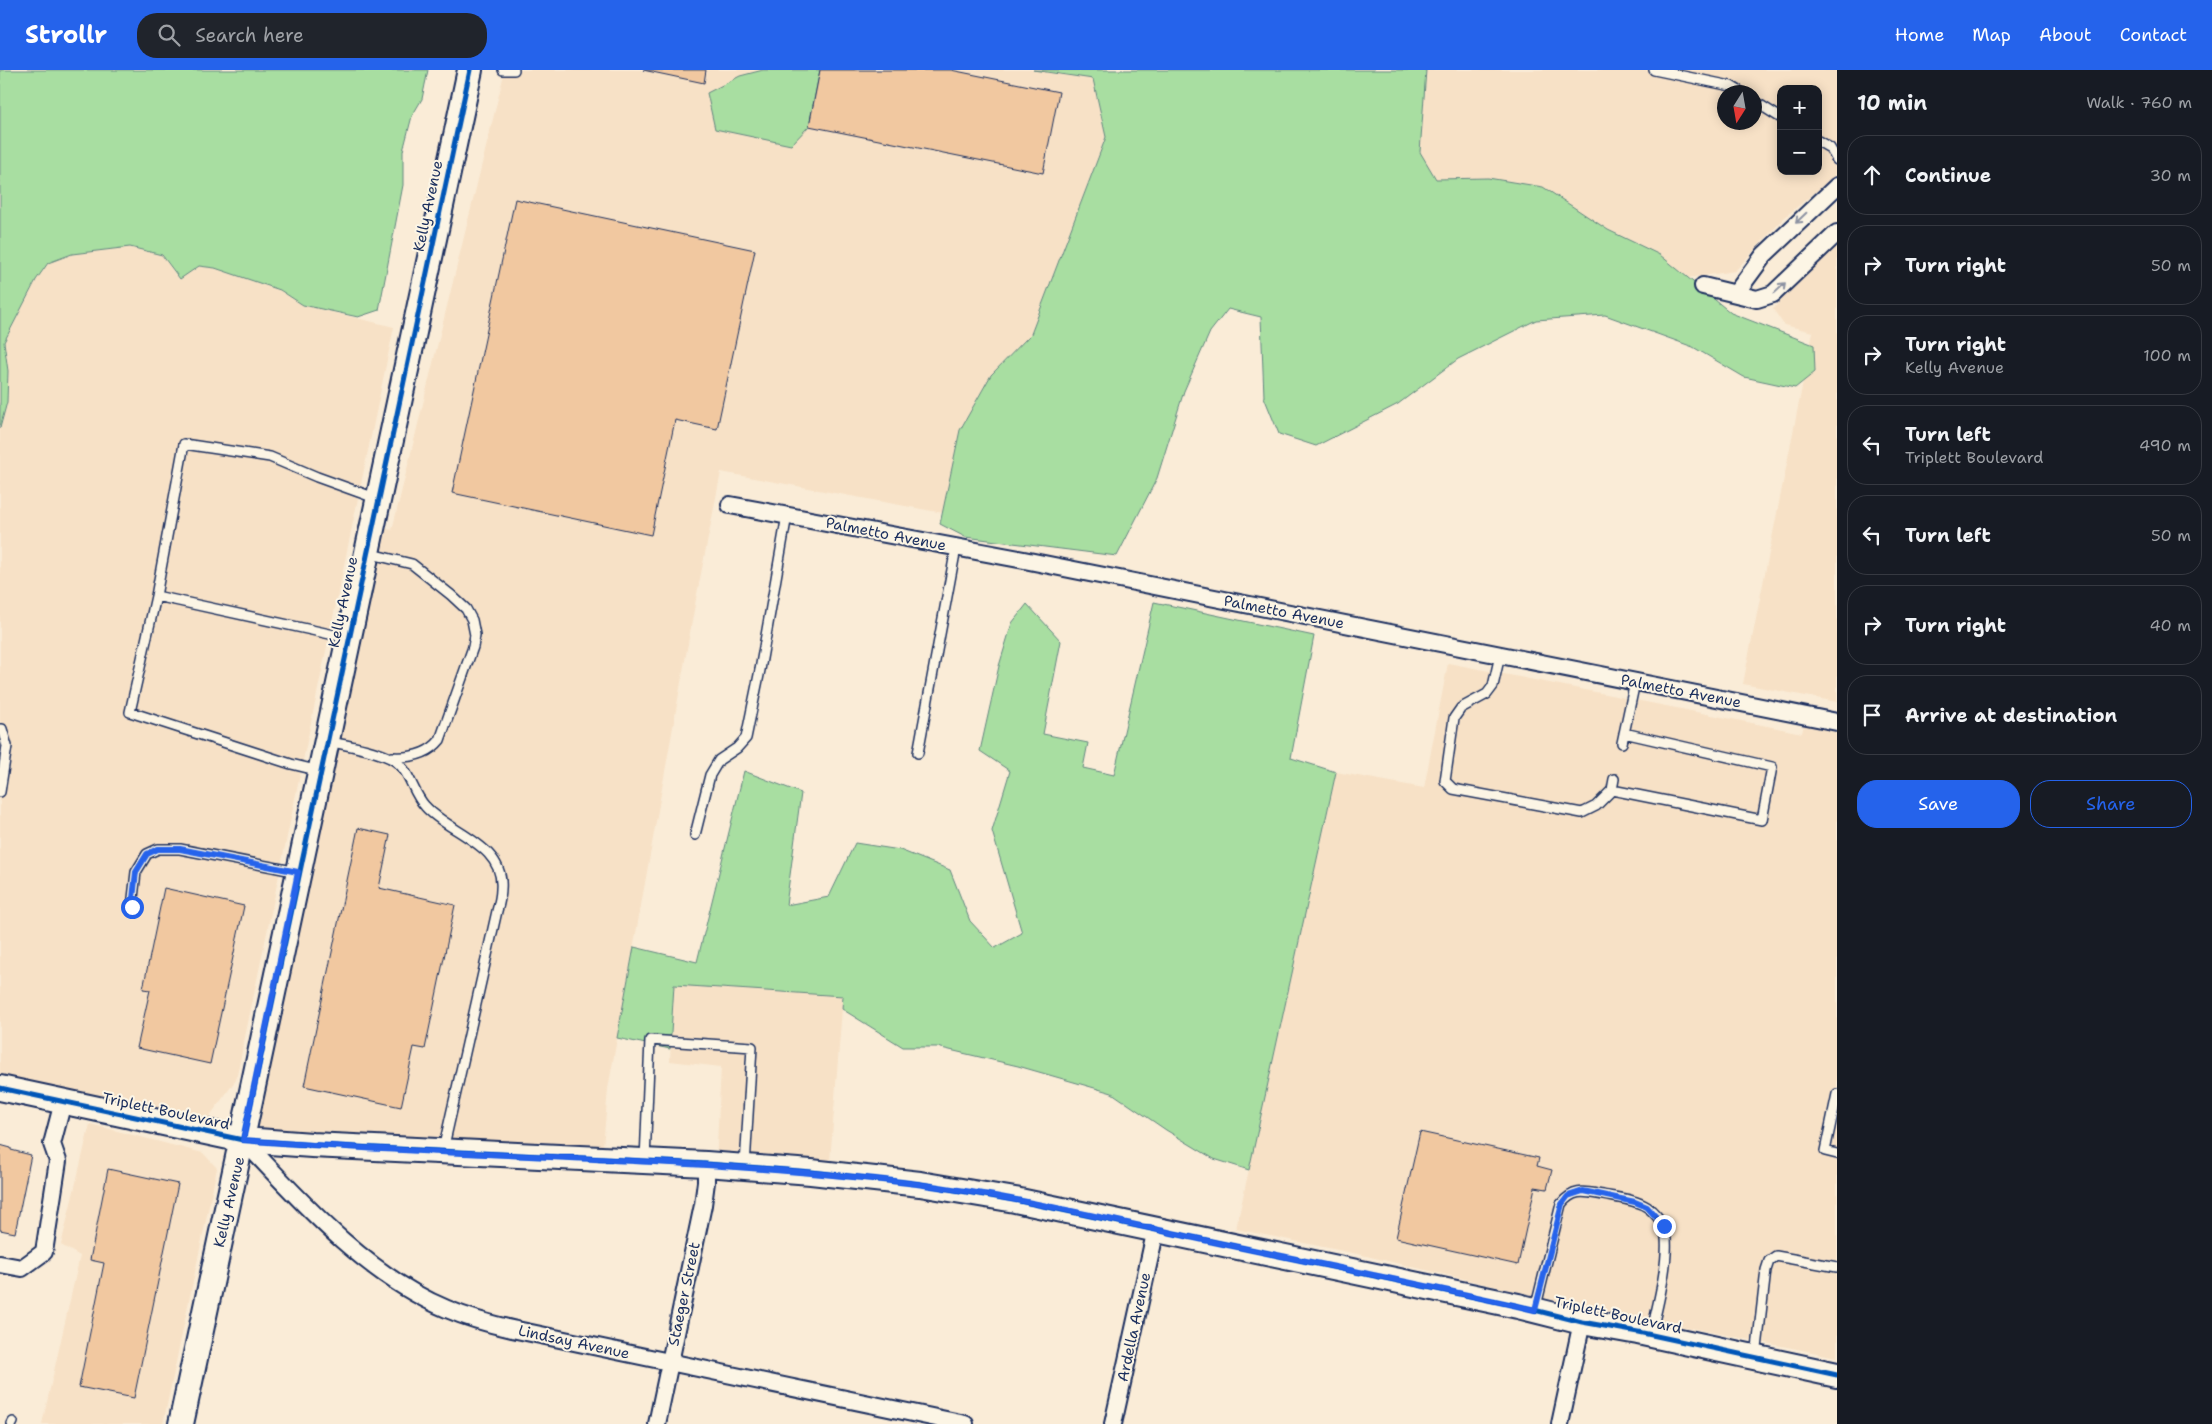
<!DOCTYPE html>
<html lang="en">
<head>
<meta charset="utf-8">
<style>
  body { margin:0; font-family:"Shantell Sans",sans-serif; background:#20242c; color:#f1f3f6 }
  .controls { position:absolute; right:15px; top:15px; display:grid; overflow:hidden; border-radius:10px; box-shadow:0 2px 12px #0003 }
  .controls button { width:45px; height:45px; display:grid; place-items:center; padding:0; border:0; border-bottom:1px solid #363941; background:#171b24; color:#f1f3f6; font:25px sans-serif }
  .compass { position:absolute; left:1717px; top:15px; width:45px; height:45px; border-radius:50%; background:#171b24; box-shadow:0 2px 12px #0003; rotate:191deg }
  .stop { position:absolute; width:15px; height:15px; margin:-11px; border:4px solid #2563eb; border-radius:50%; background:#fff }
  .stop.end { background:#2563eb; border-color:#fff; box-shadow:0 1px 5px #0008 }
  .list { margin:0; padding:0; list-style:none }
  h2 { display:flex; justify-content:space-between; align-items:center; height:65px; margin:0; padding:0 20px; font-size:21px }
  h2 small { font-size:16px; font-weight:400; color:#9ea1a6 }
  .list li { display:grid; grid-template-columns:32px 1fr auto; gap:15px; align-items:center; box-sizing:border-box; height:80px; margin:0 10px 10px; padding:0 10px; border:1px solid #363941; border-radius:20px }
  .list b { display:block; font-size:19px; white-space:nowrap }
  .list p { margin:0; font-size:16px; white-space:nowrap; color:#9ea1a6 }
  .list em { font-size:16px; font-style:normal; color:#9ea1a6 }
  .actions { display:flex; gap:10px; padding:15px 20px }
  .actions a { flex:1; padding:11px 0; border:1px solid #2563eb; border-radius:20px; text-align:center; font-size:18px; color:#2563eb }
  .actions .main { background:#2563eb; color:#fff }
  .icon { flex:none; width:28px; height:28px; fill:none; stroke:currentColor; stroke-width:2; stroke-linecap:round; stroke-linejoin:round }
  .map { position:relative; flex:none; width:1837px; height:1354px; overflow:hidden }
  header { display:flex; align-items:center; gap:30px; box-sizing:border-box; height:70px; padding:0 25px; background:#2563eb; color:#fff }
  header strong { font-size:24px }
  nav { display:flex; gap:28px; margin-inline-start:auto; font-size:18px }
  .search { width:350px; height:45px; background:#20242c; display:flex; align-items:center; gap:12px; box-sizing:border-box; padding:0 18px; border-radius:20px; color:#9ea1a6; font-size:19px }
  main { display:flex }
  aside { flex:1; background:#171b24 }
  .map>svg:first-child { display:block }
  .built { fill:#f7e1c6; fill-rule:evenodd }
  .green { fill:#a8dea1; stroke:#628680 }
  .building { fill:#f1c8a0; stroke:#1b2f5e }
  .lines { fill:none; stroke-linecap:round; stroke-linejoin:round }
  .service-casing { stroke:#1b2f5e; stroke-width:12 }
  .minor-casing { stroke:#1b2f5e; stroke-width:20 }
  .secondary-casing { stroke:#1b2f5e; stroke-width:28 }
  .service { stroke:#fcf5e5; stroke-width:9 }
  .minor { stroke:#fcf5e5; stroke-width:16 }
  .secondary { stroke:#fcf5e5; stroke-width:24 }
  .cycleway-casing { stroke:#fcf5e5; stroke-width:8 }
  .cycleway { stroke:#0057b8; stroke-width:5 }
  .oneway { stroke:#8c92a2 }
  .route { stroke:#2563eb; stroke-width:6 }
  .labels { text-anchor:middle; stroke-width:4; stroke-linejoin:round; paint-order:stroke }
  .street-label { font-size:15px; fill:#1b2f5e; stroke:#fcf5e5 }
</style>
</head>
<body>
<header>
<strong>Strollr</strong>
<div class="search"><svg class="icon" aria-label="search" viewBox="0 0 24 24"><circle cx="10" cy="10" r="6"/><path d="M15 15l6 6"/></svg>Search here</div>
<nav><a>Home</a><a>Map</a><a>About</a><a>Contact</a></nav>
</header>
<main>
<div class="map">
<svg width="1837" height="1354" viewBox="0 0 1837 1354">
  <rect width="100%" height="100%" fill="#faecd7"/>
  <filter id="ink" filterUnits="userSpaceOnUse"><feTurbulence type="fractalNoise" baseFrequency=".02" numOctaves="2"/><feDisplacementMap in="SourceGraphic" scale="10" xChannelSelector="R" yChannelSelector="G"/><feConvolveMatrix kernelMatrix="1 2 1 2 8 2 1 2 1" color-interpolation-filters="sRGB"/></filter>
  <g filter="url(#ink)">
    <path class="built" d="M 505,0 L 763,0 L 740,6 L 809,56 L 820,0 L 1033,0 L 1093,9 L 1106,67 L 1031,264 L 991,305 L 960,360 L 943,443 L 721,402 L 696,529 L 608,1019 L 602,1089 L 243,1070 L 372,456 L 392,460 Z
      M 1426,0 L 1837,0 L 1837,104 L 1785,147 L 1735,201 L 1688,208 L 1660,185 L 1608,160 L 1488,108 L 1436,109 L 1420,83 ZM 1781,19 L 1818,19 L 1818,101 L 1781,101 ZM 1724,22 L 1754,22 L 1754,52 L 1724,52 Z
      M 1837,173 L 1837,632 L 1743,614 L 1813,262 L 1784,255 L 1773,239 L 1805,203 Z
      M 130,177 L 162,185 L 179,209 L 199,196 L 215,198 L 280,220 L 303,235 L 394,257 L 236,1010 L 209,1047 L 138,1041 L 53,1017 L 0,1005 L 0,358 L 7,332 L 8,301 L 4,272 L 36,210 L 48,193 L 72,184 Z
      M 1448,593 L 1802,663 L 1806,646 L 1837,652 L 1837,1287 L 1570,1234 L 1362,1185 L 1236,1159 L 1336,702 L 1424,718 Z
      M 674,915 L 843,926 L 829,1104 L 716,1094 L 721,997 L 670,991 Z
      M 90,1054 L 203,1083 L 217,1098 L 163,1354 L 42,1354 L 80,1186 L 61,1175 Z"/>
    <path class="green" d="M 0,0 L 428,0 L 422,29 L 412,46 L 403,81 L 403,115 L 379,240 L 358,247 L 303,235 L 280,220 L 215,198 L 199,196 L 180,209 L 162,185 L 130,177 L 72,184 L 48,193 L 36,210 L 4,272 L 8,301 L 7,332 L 0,358 Z
      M 763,0 L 820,0 L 809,56 L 791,75 L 715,59 L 707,23 L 740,6 Z
      M 1033,0 L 1426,0 L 1420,82 L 1436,109 L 1488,108 L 1543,117 L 1608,160 L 1660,185 L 1731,243 L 1814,275 L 1815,302 L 1795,318 L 1744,307 L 1693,277 L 1605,245 L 1536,250 L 1458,289 L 1398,334 L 1316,376 L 1279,364 L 1264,327 L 1261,247 L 1228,239 L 1210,262 L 1184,321 L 1157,408 L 1117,486 L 965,467 L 940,454 L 960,360 L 991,305 L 1031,264 L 1106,67 L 1093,9 Z
      M 1154,532 L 1314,566 L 1291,688 L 1336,702 L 1249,1100 L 1214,1089 L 1166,1060 L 1112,1023 L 1018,996 L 937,977 L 903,977 L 842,939 L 843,926 L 674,915 L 670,979 L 617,968 L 634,877 L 697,892 L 744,701 L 801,723 L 786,835 L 829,827 L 855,773 L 900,780 L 950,800 L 970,851 L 995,878 L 1022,863 L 992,761 L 1010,701 L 980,681 L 999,596 L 1012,553 L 1027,534 L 1061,571 L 1043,664 L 1088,673 L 1083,698 L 1114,705 Z"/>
    <path class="building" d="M 643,0 L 706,0 L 704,13 Z
      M 820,0 L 951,0 L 1059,22 L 1043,103 L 809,56 Z
      M 515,129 L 755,180 L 717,359 L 675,350 L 651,465 L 452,423 Z
      M 358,758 L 390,765 L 379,818 L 455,835 L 425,979 L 414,977 L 401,1037 L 304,1016 Z
      M 164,818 L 244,836 L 210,994 L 137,978 L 150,920 L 143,919 Z
      M 1420,1062 L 1539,1088 L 1537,1096 L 1552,1100 L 1547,1119 L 1535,1117 L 1518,1195 L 1396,1168 Z
      M 0,1075 L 11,1078 L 11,1080 L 31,1085 L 15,1163 L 0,1160 Z
      M 108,1099 L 178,1114 L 134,1328 L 79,1317 L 104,1193 L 90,1190 Z"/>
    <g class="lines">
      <defs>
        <path id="service" d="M 503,0 L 514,0
          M 1654,0 L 1731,16 L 1741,22
          M 1754,31 L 1781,48
          M 1818,71 L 1830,78 L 1837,90
          M 367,483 L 412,494 L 451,525 L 466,539 L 472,550 L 475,565 L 473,577 L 440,670 C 428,685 410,688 392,687
          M 156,526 L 130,642 L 291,694 L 320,701
          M 348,568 L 156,526 L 184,374 L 270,387 L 317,407 L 378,429
          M 1500,585 L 1493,616 L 1487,624 L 1461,638 L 1454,648 L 1445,711 L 1453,719 L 1582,743 L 1596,736 L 1612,720
          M 0,659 L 2,659 L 7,676 L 0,722
          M 328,671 C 348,676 372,679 390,688 C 410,697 411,721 425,736 C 448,763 505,774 501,819 C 501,826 499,834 497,841 L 443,1080
          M 1622,673 L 1635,612
          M 918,683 L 956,478
          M 1614,709 L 1612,720 L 1762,750 L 1772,697 L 1624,663
          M 695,765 L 710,705 L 719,690 L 737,678 L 746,668 L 760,600 L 787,445
          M 132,837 L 136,802 L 147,784 L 158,779 L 180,779 L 298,802
          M 1837,1024 L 1825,1081 L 1837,1084
          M 645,1090 L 650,970 L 752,977 L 745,1096
          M 1535,1240 L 1561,1134 C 1574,1118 1585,1122 1603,1125 C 1617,1128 1635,1129 1647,1137 C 1653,1141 1662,1151 1664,1158 C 1672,1181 1657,1239 1651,1264
          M 1756,1287 L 1766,1200 L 1769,1191 L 1776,1186 L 1837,1197
          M 12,1354 L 13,1352"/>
        <path id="minor" d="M 1703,216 L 1757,229 L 1773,224 L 1837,163
          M 1736,223 L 1764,185 L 1837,116
          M 730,435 L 1024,490 L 1837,652
          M 243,1070 C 301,1132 367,1206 447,1239 C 468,1248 490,1254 512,1259 L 965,1354
          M 0,1194 L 22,1198 L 44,1182 L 58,1091 L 52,1074 L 63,1032
          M 657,1354 L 703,1135 L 706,1112 L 706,1094
          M 1113,1354 L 1156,1159
          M 1560,1354 L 1582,1252"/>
        <path id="secondary" d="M 0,1018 L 243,1070 L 312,1075 L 706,1094 L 811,1102 L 920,1114 L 1015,1130 L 1518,1236 L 1582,1252 L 1638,1262 L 1837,1305
          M 181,1354 L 470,0"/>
      </defs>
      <use href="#service" class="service-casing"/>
      <use href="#minor" class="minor-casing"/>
      <use href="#secondary" class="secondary-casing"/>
      <use href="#service" class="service"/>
      <use href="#minor" class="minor"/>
      <use href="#secondary" class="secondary"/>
      <defs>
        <path id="cycleway" d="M 0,1018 L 243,1070 L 312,1075 L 706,1094 L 811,1102 L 920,1114 L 1015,1130 L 1518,1236 L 1582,1252 L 1638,1262 L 1837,1305
          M 243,1070 L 470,0"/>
      </defs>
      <use href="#cycleway" class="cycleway-casing"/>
      <use href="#cycleway" class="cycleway"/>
    </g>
    <defs><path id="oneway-shaft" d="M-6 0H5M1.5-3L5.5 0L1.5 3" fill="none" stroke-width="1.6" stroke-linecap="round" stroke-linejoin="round" transform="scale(1.25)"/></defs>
    <g class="oneway">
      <use href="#oneway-shaft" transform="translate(1801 148) rotate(136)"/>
      <use href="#oneway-shaft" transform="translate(1780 218) rotate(-43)"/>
    </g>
  </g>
  <g class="lines" filter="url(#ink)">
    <path class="route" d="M 132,837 L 136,802 L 147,784 L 158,779 L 180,779 L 298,802 L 243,1070 C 468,1088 693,1086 917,1114 C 1011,1126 1103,1148 1195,1168 C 1308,1192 1422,1214 1535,1240 L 1562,1134 L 1568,1126 L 1583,1121 L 1635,1132 L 1647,1137 L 1664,1156"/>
  </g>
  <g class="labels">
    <g class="street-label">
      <text transform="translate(428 136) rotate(-78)" y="5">Kelly Avenue</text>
      <text transform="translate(886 464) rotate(11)" y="5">Palmetto Avenue</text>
      <text transform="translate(343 532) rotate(-78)" y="5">Kelly Avenue</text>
      <text transform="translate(1284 542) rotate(11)" y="5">Palmetto Avenue</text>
      <text transform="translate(1681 621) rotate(11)" y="5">Palmetto Avenue</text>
      <text transform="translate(166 1041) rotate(12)" y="5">Triplett Boulevard</text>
      <text transform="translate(229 1132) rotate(-77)" y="5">Kelly Avenue</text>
      <text transform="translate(684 1224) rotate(-78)" y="5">Staeger Street</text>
      <text transform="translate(1618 1245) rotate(12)" y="5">Triplett Boulevard</text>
      <text transform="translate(1134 1257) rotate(-78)" y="5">Ardella Avenue</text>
      <text transform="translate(574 1272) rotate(12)" y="5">Lindsay Avenue</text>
    </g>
  </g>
</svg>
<div class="controls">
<button>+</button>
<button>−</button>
</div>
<svg class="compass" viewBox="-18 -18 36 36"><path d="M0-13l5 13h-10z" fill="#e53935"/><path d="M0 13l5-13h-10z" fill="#9ea1a6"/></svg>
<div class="stop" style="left:132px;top:837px"></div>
<div class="stop end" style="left:1664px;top:1156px"></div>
</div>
<aside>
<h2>10 min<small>Walk · 760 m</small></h2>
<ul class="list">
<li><svg class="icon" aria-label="ahead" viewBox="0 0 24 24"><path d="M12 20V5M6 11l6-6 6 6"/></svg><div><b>Continue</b></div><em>30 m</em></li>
<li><svg class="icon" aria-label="right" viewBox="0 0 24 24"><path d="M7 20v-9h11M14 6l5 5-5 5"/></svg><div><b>Turn right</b></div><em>50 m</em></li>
<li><svg class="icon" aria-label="right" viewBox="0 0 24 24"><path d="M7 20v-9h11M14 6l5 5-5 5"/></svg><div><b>Turn right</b><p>Kelly Avenue</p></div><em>100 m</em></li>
<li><svg class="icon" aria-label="left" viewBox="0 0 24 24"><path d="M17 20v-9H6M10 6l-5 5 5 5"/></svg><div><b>Turn left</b><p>Triplett Boulevard</p></div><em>490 m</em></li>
<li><svg class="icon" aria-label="left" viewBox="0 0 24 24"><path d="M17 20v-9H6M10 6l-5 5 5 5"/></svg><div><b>Turn left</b></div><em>50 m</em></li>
<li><svg class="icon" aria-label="right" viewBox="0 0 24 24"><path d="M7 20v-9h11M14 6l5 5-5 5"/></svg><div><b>Turn right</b></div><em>40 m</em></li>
<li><svg class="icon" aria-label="arrive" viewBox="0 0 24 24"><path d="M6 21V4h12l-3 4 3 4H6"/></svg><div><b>Arrive at destination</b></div></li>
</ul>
<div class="actions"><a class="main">Save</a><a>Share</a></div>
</aside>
</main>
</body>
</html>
